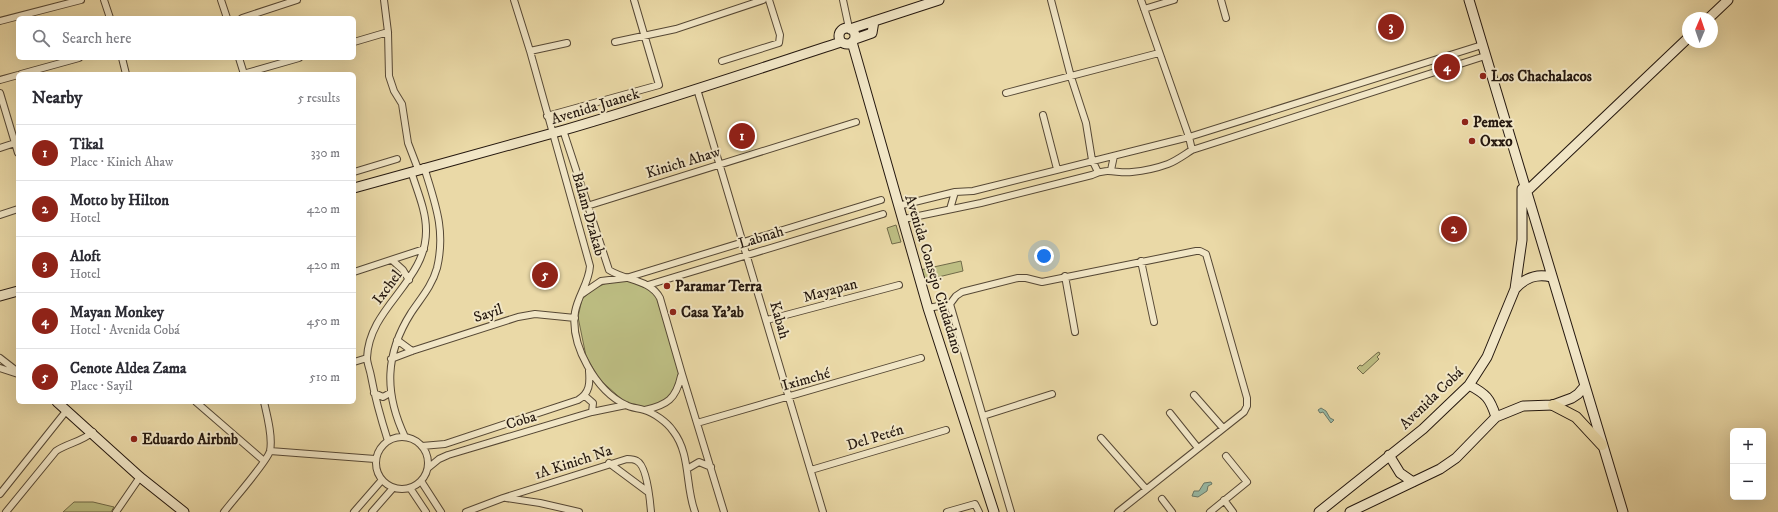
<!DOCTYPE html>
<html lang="en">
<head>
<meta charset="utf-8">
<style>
  body { margin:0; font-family:"IM FELL DW Pica",serif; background:#f2f2f3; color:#2b2b33 }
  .controls { position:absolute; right:12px; bottom:12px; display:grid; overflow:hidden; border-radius:6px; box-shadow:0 4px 16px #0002 }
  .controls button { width:36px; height:36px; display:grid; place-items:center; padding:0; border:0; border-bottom:1px solid #e1e1e2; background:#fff; color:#2b2b33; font:20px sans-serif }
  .compass { position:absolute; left:1682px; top:12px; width:36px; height:36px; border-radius:50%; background:#fff; box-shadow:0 4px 16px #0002; rotate:2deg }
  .you { position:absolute; left:1044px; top:256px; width:14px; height:14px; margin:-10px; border:3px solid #fff; border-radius:50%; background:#1a73e8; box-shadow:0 0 0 6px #1a73e833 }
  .badge { display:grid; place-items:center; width:26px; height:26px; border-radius:50%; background:#8f2418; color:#fff; font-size:13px; font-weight:700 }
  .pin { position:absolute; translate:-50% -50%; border:2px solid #fff; box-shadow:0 1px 4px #0006 }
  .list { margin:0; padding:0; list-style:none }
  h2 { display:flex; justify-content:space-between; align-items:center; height:52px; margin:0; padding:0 16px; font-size:17px }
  h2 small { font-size:13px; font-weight:400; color:#7c7c81 }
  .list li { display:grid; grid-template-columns:26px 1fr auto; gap:12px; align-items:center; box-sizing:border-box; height:56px; padding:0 16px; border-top:1px solid #e1e1e2 }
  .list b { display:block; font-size:15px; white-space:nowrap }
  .list p { margin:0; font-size:13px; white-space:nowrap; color:#7c7c81 }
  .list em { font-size:13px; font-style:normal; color:#7c7c81 }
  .icon { flex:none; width:22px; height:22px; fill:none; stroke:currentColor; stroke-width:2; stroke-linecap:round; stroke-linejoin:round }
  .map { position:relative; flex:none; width:1778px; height:512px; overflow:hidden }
  .search { position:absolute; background:#fff; box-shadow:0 4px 16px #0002; left:16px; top:16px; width:340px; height:44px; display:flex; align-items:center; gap:10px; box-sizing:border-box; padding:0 14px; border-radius:6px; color:#7c7c81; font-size:15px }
  .panel { position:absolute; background:#fff; box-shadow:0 4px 16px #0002; left:16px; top:72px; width:340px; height:332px; border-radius:6px }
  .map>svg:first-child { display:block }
  .green { fill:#bdbe83; stroke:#716b49 }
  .water { fill:#98baa5; stroke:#6a7969 }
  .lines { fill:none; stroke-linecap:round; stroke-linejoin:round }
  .street-casing { stroke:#564835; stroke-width:8 }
  .secondary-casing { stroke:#25180f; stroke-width:11 }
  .primary-casing { stroke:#25180f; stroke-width:12 }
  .street { stroke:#f1e6c6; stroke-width:6 }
  .secondary { stroke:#f1e6c6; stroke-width:9 }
  .primary { stroke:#ead9a7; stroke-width:10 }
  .poi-dot { fill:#8f2418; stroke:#f1e6c6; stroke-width:1.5 }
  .labels { text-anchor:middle; stroke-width:4; stroke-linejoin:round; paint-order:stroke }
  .poi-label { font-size:15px; font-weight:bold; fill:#25180f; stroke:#f1e6c6; text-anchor:start }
  .street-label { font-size:15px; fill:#25180f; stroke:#f1e6c6 }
</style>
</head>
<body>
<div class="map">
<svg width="1778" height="512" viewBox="0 0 1778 512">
  <rect width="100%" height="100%" fill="#ead9a7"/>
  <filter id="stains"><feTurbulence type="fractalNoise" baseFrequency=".005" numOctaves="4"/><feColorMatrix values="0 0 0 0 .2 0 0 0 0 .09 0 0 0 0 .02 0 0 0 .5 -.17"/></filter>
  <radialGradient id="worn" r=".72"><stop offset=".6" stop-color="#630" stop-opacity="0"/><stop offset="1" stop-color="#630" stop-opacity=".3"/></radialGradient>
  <path class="green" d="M 896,225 L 901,242 L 892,244 L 887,228 Z
    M 961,261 L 963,271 L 922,281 L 920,270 Z
    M 614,280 L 627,280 L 655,292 L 680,375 L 668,401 L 646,408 L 626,403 L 599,379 L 586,356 L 578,317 L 582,299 L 595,288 Z
    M 1379,352 L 1380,354 L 1377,357 L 1379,359 L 1363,374 L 1357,368 L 1360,365 L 1362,366 L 1377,353 Z
    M 74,502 L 93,502 L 114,507 L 111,512 L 63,512 Z"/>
  <path class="water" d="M 1321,408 L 1326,411 L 1330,418 L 1334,420 L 1331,423 L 1323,412 L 1320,413 L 1318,410 Z
    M 1211,482 L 1212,484 L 1208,486 L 1207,491 L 1198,497 L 1192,496 L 1194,491 L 1199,491 L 1204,483 Z"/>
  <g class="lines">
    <defs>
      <path id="street" d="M 104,0 L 110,18
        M 221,0 L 227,18
        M 384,0 L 388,32 L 389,76 L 394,91 L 402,104 L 408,143 L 418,169
        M 514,0 L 530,51 L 567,43
        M 843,0 L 849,28
        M 1051,0 L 1071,77 L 1086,123 L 1092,160 L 1098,172
        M 1221,0 L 1226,18
        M 1144,9 L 1174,0
        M 242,18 L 297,0
        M 0,21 L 81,0
        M 354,42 L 388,32
        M 615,42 L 676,29 L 763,0
        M 530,51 L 590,266 C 589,283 578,295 575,312 C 570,345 596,391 626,405 C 631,408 638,408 644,410 C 654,413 667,422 673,431 C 691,454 685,486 695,512
        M 122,58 L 126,74
        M 239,58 L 244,74
        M 722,61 L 779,43 L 780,35 L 769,0
        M 21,74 L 79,58
        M 243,74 L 299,58
        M 0,80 L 18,75
        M 697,89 L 823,512
        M 0,93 L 18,153
        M 1006,93 L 1159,53
        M 1043,115 L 1057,169
        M 547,116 L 659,85 L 634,0
        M 563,130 L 609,270 C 626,281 650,279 660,298 L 682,374 L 724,512
        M 0,148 L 18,142
        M 1192,150 L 1485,56
        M 1111,170 L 1114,156
        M 354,172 L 397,159
        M 587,206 L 856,122
        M 898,206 L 955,192 L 973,191 L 1189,137 L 1482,45
        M 950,209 L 955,192
        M 0,215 L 18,209
        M 904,219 L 981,203 L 1092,175 C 1108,167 1117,174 1132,172 C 1143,171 1157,168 1168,164 C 1176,161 1184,155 1192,150 L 1189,137 L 1141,0
        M 392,260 L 403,270 L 409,280
        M 1141,261 L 1154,322
        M 354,272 L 424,249
        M 1065,276 L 1075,332
        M 648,285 L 883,214
        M 582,294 L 601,281 L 626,278 L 881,200
        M 950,304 L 1011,512
        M 928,308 L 950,304 L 956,296 L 962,292 L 1018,278 L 1026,278 L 1042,282 L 1196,251 L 1200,251 L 1206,254 L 1247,398 L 1247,406 L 1244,412 L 1118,512
        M 767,320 L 899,285
        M 397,340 L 412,351
        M 0,358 L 18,372
        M 391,359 L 412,351 L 518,317 L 535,314 L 575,318
        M 354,362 L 367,358
        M 0,368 L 18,374
        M 374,393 L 383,397 L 390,393
        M 1194,395 L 1223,428
        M 585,396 L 593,403 L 592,412
        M 196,402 L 264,461
        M 645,410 C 667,405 676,399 681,376
        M 1170,413 L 1198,448
        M 983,416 L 1052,394
        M 697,423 L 921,358
        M376 463a26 26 0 1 1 52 0a26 26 0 1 1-52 0Z
        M 405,437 C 384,393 385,354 411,313 C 421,298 432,286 437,268 C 446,230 435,203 424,167
        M 1101,438 L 1146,489
        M 388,441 C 381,419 375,398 371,376 C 370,370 367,363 367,358 C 369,306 427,282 426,230 C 426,210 417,191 411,171
        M 422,446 L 445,444 L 578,400 C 590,393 590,383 589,371
        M 270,451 L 375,459
        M 609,463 L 648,492
        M 428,468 L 439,459 L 448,455 L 592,412 L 626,405
        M 687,469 L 699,462 L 711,467
        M 811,470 L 946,430
        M 421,481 L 441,512
        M 410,488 L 426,512
        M 0,494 L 67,410
        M 506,498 L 540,503 L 579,512
        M 1162,499 L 1172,512
        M 1224,500 L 1233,512
        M 6,512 L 56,451 C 68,443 81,442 93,432
        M 116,512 L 140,477
        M 224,512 C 233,500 267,462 270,451 C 273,437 267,415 264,402
        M 354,512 L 381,481
        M 372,512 L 393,488
        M 466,512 L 503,498 L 627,459 C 630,459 634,459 637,461 C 647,466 650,500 651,512
        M 947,512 L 975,504 L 979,512
        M 1210,512 L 1247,482 L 1226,456"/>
      <path id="secondary" d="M 1469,0 L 1623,512
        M 1709,18 L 1728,0
        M839 36a8 8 0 1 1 16 0a8 8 0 1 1-16 0Z
        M 850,29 L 939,0
        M 855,39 L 872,33 L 874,21
        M 852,42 L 928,308 L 994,512
        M 354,188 C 424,168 494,150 564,130 C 657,103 749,72 841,42
        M 1526,192 L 1688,38
        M 1515,289 L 1522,240 L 1522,189
        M 0,296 L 18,291
        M 1469,385 C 1486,394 1490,398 1496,417
        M 57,402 L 140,477 L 184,512
        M 1389,455 L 1400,473 L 1413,482
        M 1319,512 L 1423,429 L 1469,385 L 1487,357 L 1515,289 C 1525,278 1536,273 1551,277
        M 1350,512 L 1440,469 L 1456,458 L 1496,417 L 1523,406 L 1553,405 L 1572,398 L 1578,394 L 1585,386"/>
      <path id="primary" d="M 1553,405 L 1576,417 L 1602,445"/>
    </defs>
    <use href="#street" class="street-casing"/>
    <use href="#secondary" class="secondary-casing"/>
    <use href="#primary" class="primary-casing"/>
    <use href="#street" class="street"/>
    <use href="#secondary" class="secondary"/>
    <use href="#primary" class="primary"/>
  </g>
  <g class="poi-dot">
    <circle cx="1483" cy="76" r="4"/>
    <circle cx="1465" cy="122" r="4"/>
    <circle cx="1472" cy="141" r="4"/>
    <circle cx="667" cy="286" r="4"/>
    <circle cx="673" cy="312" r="4"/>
    <circle cx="134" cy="439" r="4"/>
  </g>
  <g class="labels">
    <g class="poi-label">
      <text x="1491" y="81">Los Chachalacos</text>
      <text x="1473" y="127">Pemex</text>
      <text x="1480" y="146">Oxxo</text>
      <text x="675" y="291">Paramar Terra</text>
      <text x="681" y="317">Casa Ya'ab</text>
      <text x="142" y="444">Eduardo Airbnb</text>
    </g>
    <g class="street-label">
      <text transform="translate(595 106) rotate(-17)" y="5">Avenida Juanek</text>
      <text transform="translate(683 162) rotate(-17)" y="5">Kinich Ahaw</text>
      <text transform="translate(589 214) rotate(74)" y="5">Balam Dzakab</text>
      <text transform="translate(761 237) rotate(-17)" y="5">Labnah</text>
      <text transform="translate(934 274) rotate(73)" y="5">Avenida Consejo Ciudadano</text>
      <text transform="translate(387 287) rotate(-53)" y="5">Ixchel</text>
      <text transform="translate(830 290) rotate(-15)" y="5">Mayapan</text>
      <text transform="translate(488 313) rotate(-18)" y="5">Sayil</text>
      <text transform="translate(780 320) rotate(74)" y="5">Kabah</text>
      <text transform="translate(806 379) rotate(-16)" y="5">Iximché</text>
      <text transform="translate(1431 398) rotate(-44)" y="5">Avenida Cobá</text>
      <text transform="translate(521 420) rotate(-17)" y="5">Coba</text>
      <text transform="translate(875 437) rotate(-17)" y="5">Del Petén</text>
      <text transform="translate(573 462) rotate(-18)" y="5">1A Kinich Na</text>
    </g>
  </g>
  <rect width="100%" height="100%" filter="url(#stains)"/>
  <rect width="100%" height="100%" fill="url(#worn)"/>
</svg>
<div class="controls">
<button>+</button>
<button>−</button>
</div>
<svg class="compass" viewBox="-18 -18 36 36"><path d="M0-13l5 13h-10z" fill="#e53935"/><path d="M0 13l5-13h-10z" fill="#7c7c81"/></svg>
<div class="you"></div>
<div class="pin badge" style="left:742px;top:136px">1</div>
<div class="pin badge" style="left:1454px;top:229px">2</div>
<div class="pin badge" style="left:1391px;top:27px">3</div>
<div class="pin badge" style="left:1447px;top:67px">4</div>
<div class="pin badge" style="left:545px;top:275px">5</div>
<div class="search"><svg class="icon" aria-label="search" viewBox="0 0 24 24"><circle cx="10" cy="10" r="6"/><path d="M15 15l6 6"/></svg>Search here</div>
<section class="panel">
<h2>Nearby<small>5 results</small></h2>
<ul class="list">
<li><span class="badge">1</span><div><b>Tikal</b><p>Place · Kinich Ahaw</p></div><em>330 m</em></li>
<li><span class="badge">2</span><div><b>Motto by Hilton</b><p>Hotel</p></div><em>420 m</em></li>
<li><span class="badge">3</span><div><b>Aloft</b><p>Hotel</p></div><em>420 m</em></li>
<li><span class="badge">4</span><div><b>Mayan Monkey</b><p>Hotel · Avenida Cobá</p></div><em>450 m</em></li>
<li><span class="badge">5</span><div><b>Cenote Aldea Zama</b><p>Place · Sayil</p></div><em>510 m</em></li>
</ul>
</section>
</div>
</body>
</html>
